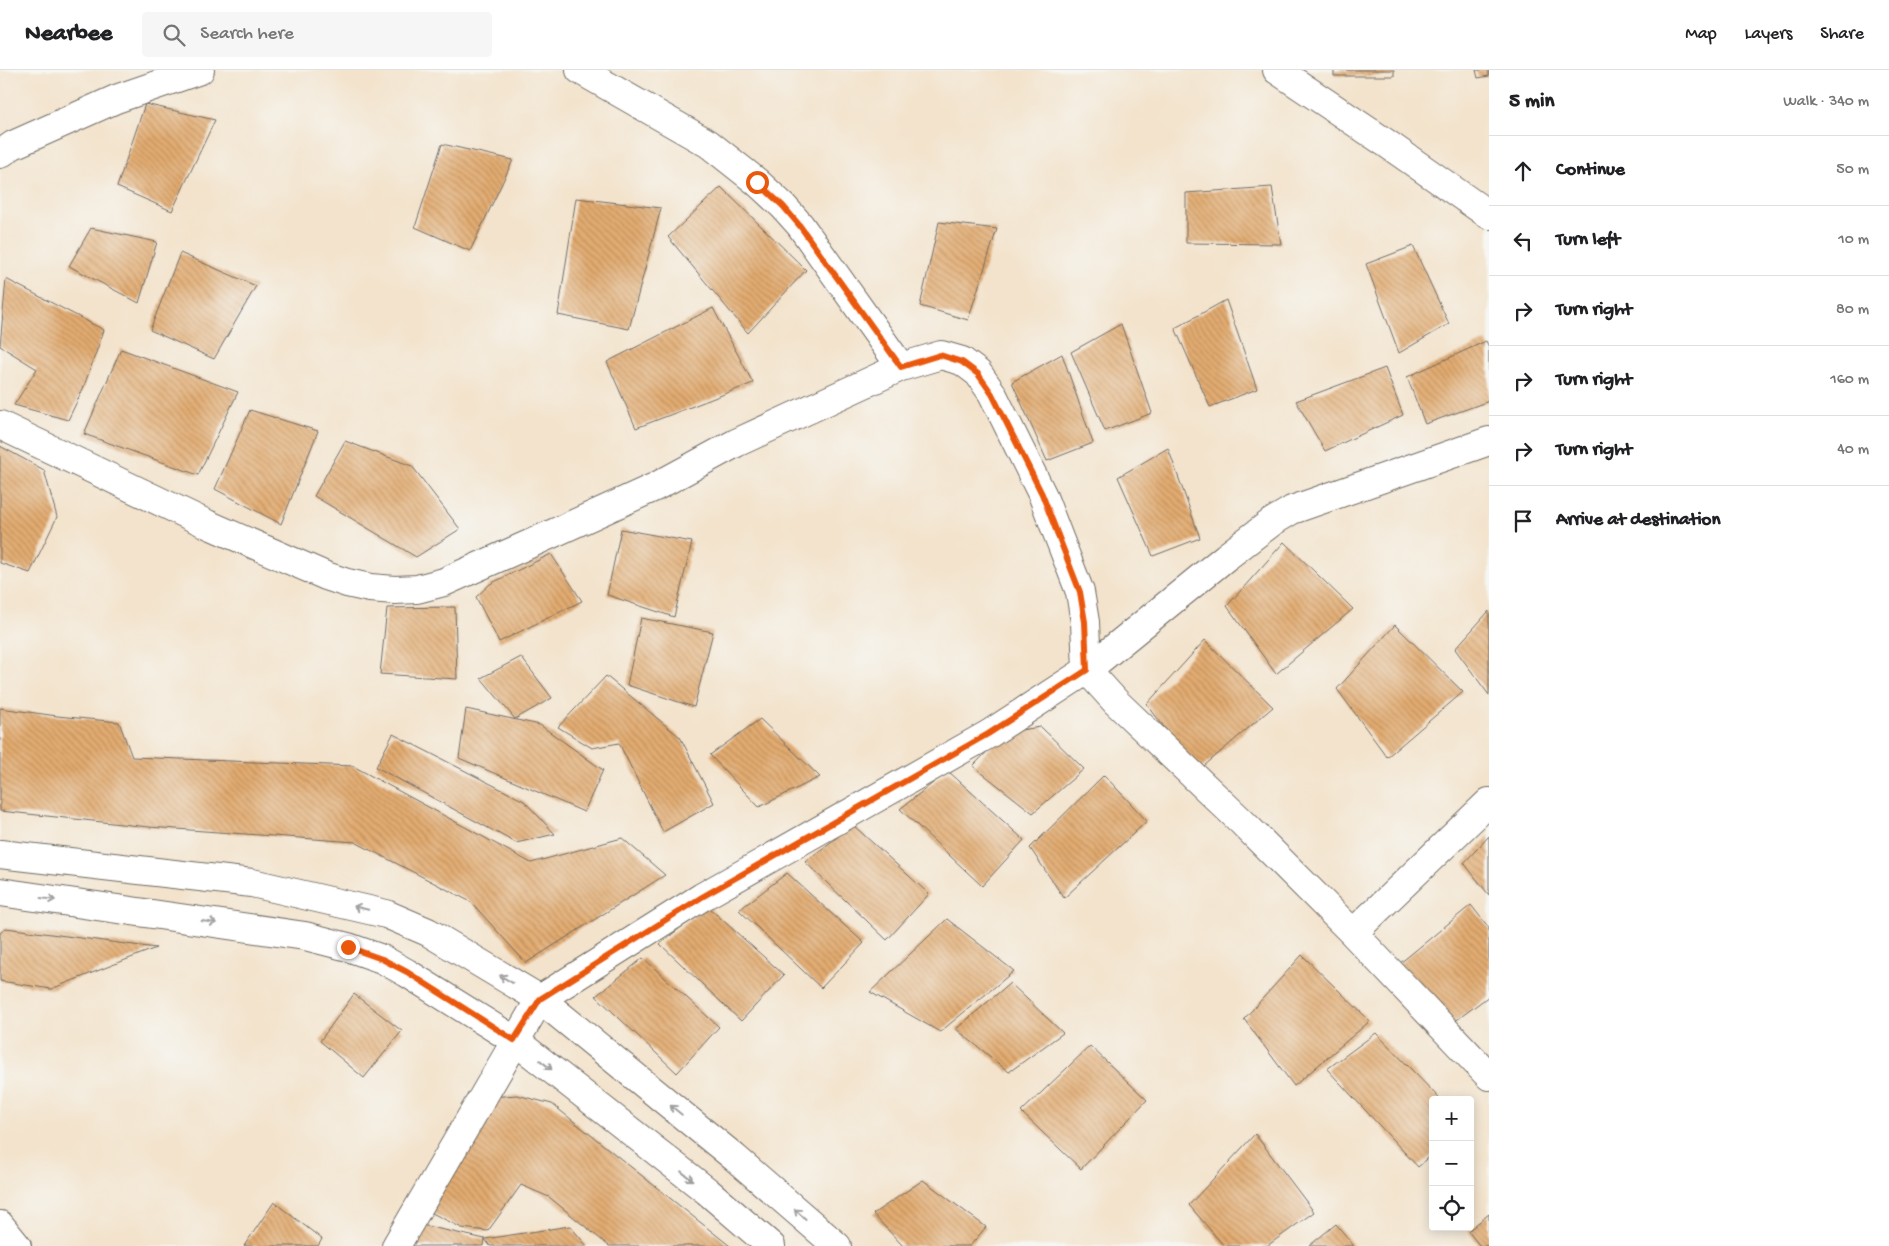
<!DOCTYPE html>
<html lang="en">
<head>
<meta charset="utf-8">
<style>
  body { margin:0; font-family:"Gochi Hand",sans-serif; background:#f6f6f6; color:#202124 }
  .controls { position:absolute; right:15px; bottom:15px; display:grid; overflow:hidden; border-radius:5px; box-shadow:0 2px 12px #0003 }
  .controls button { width:45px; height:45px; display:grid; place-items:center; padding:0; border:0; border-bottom:1px solid #e0e0e0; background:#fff; color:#202124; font:25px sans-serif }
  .stop { position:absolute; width:15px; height:15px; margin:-11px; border:4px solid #ea580c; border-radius:50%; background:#fff }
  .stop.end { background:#ea580c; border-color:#fff; box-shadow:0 1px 5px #0008 }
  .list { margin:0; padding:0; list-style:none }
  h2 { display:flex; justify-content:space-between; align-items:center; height:65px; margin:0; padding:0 20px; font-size:21px }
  h2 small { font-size:16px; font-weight:400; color:#757577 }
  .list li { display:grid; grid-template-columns:32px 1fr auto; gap:15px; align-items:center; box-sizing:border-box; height:70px; padding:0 20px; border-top:1px solid #e0e0e0 }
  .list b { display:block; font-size:19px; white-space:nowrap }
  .list em { font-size:16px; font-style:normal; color:#757577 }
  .icon { flex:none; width:28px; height:28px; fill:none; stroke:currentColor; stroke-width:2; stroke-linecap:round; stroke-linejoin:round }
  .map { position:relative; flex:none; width:1489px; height:1176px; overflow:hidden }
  header { display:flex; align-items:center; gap:30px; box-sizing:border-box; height:70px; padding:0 25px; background:#fff; border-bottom:1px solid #e0e0e0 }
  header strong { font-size:24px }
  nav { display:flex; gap:28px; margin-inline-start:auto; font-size:18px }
  .search { width:350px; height:45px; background:#f6f6f6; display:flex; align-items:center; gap:12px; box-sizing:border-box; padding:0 18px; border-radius:5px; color:#757577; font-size:19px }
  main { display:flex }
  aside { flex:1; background:#fff }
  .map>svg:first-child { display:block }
  .building { fill:url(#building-back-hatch) }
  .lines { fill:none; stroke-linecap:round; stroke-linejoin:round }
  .minor-casing { stroke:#716b63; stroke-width:30 }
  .major-casing { stroke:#716b63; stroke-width:30 }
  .minor { stroke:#fff; stroke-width:28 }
  .major { stroke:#fff; stroke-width:28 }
  .oneway { stroke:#a0a0a0 }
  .route { stroke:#ea580c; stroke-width:6 }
</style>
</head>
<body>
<header>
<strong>Nearbee</strong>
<div class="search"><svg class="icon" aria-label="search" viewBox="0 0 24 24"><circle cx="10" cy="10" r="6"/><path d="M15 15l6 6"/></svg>Search here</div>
<nav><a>Map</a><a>Layers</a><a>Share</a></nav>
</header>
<main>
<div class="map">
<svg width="1489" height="1176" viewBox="0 0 1489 1176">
  <defs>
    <pattern id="building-back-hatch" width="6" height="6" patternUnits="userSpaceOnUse" patternTransform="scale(1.25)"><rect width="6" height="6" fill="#e3ac71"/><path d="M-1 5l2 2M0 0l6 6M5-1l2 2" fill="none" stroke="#b88c5d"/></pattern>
  </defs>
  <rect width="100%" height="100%" fill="#f6f6f2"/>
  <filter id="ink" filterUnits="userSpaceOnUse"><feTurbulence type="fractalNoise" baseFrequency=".02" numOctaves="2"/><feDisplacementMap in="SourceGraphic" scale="10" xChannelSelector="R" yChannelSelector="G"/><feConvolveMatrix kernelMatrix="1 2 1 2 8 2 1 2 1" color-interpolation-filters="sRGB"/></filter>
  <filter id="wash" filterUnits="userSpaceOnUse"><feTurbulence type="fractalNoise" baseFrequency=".0096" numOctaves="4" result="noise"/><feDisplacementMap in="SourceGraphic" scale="20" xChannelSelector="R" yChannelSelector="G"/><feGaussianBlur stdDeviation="1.12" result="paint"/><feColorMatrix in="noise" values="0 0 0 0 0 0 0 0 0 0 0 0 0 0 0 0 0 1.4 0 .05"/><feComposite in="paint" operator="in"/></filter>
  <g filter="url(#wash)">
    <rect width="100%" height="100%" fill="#f3e3cc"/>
    <g id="blocks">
      <path class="building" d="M 1334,0 L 1394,0 L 1394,6 L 1334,6 Z
        M 1476,0 L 1489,0 L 1489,6 L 1478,8 Z
        M 145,34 L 215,50 L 172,141 L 117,117 Z
        M 442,74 L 513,90 L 470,181 L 415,157 Z
        M 721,117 L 806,200 L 748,263 L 668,167 Z
        M 1272,117 L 1281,174 L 1186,173 L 1186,123 Z
        M 576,128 L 661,138 L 629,259 L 558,245 Z
        M 939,152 L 997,159 L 968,250 L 920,236 Z
        M 91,158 L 157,172 L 139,233 L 69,196 Z
        M 1413,176 L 1449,254 L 1399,283 L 1366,194 Z
        M 180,183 L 256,216 L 214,289 L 150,260 Z
        M 6,209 L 104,260 L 83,319 L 68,350 L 14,335 L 37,299 L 0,276 Z
        M 1226,230 L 1257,319 L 1210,337 L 1175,258 Z
        M 713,238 L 753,313 L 636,358 L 607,292 Z
        M 1121,254 L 1152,343 L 1105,361 L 1071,282 Z
        M 1486,271 L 1489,277 L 1489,331 L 1425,354 L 1407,307 Z
        M 121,279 L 238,322 L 198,405 L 84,364 Z
        M 1062,284 L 1093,373 L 1047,391 L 1012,312 Z
        M 1385,298 L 1403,345 L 1325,381 L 1296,331 Z
        M 250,340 L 318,361 L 281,454 L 215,419 Z
        M 345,371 L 412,396 L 460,459 L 416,487 L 314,426 Z
        M 0,376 L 44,400 L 57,447 L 30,503 L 0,493 Z
        M 1168,378 L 1200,468 L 1153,486 L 1118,407 Z
        M 621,459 L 692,472 L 674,547 L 607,525 Z
        M 1284,472 L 1353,539 L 1276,604 L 1227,536 Z
        M 551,484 L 582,531 L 499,572 L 476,527 L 490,514 Z
        M 455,537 L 457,609 L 380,604 L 387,538 Z
        M 1489,541 L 1489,625 L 1455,579 Z
        M 641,548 L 713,562 L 694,637 L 627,615 Z
        M 1395,555 L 1463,622 L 1387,687 L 1337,619 Z
        M 1205,570 L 1273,637 L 1197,702 L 1147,634 Z
        M 521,587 L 552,628 L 515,649 L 481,608 Z
        M 606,606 L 680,667 L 714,733 L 663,762 L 619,673 L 592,678 L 558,657 Z
        M 0,638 L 57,646 L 119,652 L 132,687 L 353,696 L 531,793 L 622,768 L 665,805 L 526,893 L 471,832 L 355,772 L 149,757 L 0,741 Z
        M 466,639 L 540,655 L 603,700 L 584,742 L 459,688 Z
        M 760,649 L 820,707 L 759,737 L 710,685 Z
        M 1041,657 L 1084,699 L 1033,743 L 973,696 L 1006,662 Z
        M 393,664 L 524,731 L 555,764 L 516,773 L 376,697 Z
        M 948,701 L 1024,770 L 982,816 L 900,739 Z
        M 1104,705 L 1147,751 L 1064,828 L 1030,778 Z
        M 853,755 L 929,824 L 887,870 L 805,792 Z
        M 1489,766 L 1489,825 L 1464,793 Z
        M 787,803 L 864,873 L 821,918 L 739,840 Z
        M 1471,835 L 1489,858 L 1489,926 L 1450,955 L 1399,894 Z
        M 707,836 L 784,905 L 741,951 L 660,874 Z
        M 947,849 L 1014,901 L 940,962 L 870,922 Z
        M 6,858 L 156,878 L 51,919 L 0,911 L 0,863 Z
        M 1302,885 L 1370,951 L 1294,1016 L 1244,949 Z
        M 643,888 L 719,957 L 677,1003 L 596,926 Z
        M 1010,913 L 1063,963 L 1009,1002 L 956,959 Z
        M 354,924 L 402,961 L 364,1008 L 320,971 Z
        M 1376,963 L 1441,1030 L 1433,1030 L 1433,1084 L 1418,1097 L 1327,999 Z
        M 1090,976 L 1147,1030 L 1081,1099 L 1021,1042 Z
        M 517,1025 L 552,1034 L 730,1176 L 609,1176 L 549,1127 L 521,1115 L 488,1161 L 462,1158 L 426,1140 L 491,1027 Z
        M 1255,1064 L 1314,1142 L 1267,1176 L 1224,1176 L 1189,1135 Z
        M 923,1110 L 986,1157 L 970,1176 L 903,1176 L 873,1144 Z
        M 274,1132 L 322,1169 L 318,1176 L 244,1176 Z
        M 1489,1144 L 1489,1176 L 1480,1176 L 1468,1161 Z
        M 417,1154 L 485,1169 L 484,1176 L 406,1176 Z
        M 1336,1154 L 1354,1176 L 1309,1176 Z
        M 570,1156 L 587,1176 L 490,1176 L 485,1169 Z"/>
    </g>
  </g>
  <g filter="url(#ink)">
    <use href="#blocks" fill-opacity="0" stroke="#716b63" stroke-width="1"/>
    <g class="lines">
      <defs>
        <path id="minor" d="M 580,0 L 709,74 L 757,112 L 783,136 L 800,155 L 901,297
          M 1277,0 L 1386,73 L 1489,145
          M 0,84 L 13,75 L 116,29 L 200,0
          M 0,355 L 207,454 L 326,506 L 347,513 L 370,518 L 395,520 L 417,519 L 444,512 L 534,472 L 655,417 L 736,373 L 901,297 L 941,285 L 962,291 L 978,303 L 992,323 L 1042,424 L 1080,522 L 1085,552 L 1087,600 L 1116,632 L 1241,751 L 1353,863 L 1489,1006
          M 1353,863 L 1489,732
          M 0,1155 L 17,1176
          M 396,1176 L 540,929 L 702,827 L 989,664 L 1087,600 L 1226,487 L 1272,452 L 1292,440 L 1489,371"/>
        <path id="major" d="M 0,784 L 252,813 L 386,844 L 428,862 L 540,929 L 734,1087 L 837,1176
          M 0,822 L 305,866 L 348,877 L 382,889 L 407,903 L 514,970 L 707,1121 L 771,1176"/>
      </defs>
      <use href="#minor" class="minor-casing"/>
      <use href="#major" class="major-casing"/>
      <use href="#minor" class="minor"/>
      <use href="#major" class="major"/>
    </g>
    <defs><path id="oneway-shaft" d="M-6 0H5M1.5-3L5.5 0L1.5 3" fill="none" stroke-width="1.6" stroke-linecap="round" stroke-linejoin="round" transform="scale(1.25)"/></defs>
    <g class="oneway">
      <use href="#oneway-shaft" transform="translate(48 829) rotate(8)"/>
      <use href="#oneway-shaft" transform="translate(361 838) rotate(-167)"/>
      <use href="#oneway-shaft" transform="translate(209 852) rotate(8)"/>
      <use href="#oneway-shaft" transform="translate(506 909) rotate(-149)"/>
      <use href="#oneway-shaft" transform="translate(546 995) rotate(38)"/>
      <use href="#oneway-shaft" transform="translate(676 1040) rotate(-141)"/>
      <use href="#oneway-shaft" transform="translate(687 1106) rotate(38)"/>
      <use href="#oneway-shaft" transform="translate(800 1144) rotate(-139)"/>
    </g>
  </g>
  <g class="lines" filter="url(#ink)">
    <path class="route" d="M 348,877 L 382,889 L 407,902 L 514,970 L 540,929 L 702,827 L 988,664 L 1087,600 L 1085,552 L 1080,522 L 1042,424 L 992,324 L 978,304 L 962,292 L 940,285 L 901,297 L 800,156 L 783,136 L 757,112"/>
  </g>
</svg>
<div class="controls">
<button>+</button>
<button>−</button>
<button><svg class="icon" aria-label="locate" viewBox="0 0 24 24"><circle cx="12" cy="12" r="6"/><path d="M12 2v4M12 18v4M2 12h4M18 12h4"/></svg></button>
</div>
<div class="stop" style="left:757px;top:112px"></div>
<div class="stop end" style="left:348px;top:877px"></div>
</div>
<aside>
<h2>5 min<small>Walk · 340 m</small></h2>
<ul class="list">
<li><svg class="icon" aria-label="ahead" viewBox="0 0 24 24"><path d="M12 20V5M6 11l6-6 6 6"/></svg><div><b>Continue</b></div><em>50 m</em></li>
<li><svg class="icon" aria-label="left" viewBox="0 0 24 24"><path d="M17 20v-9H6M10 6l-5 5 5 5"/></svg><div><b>Turn left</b></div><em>10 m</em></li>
<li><svg class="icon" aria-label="right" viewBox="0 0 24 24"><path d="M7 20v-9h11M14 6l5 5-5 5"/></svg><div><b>Turn right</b></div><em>80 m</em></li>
<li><svg class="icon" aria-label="right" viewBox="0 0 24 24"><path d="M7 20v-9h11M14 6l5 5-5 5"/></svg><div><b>Turn right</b></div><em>160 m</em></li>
<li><svg class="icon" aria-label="right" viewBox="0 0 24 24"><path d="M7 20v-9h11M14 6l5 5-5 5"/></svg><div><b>Turn right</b></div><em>40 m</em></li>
<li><svg class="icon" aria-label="arrive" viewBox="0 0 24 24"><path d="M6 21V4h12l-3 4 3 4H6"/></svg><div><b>Arrive at destination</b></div></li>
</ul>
</aside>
</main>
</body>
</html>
